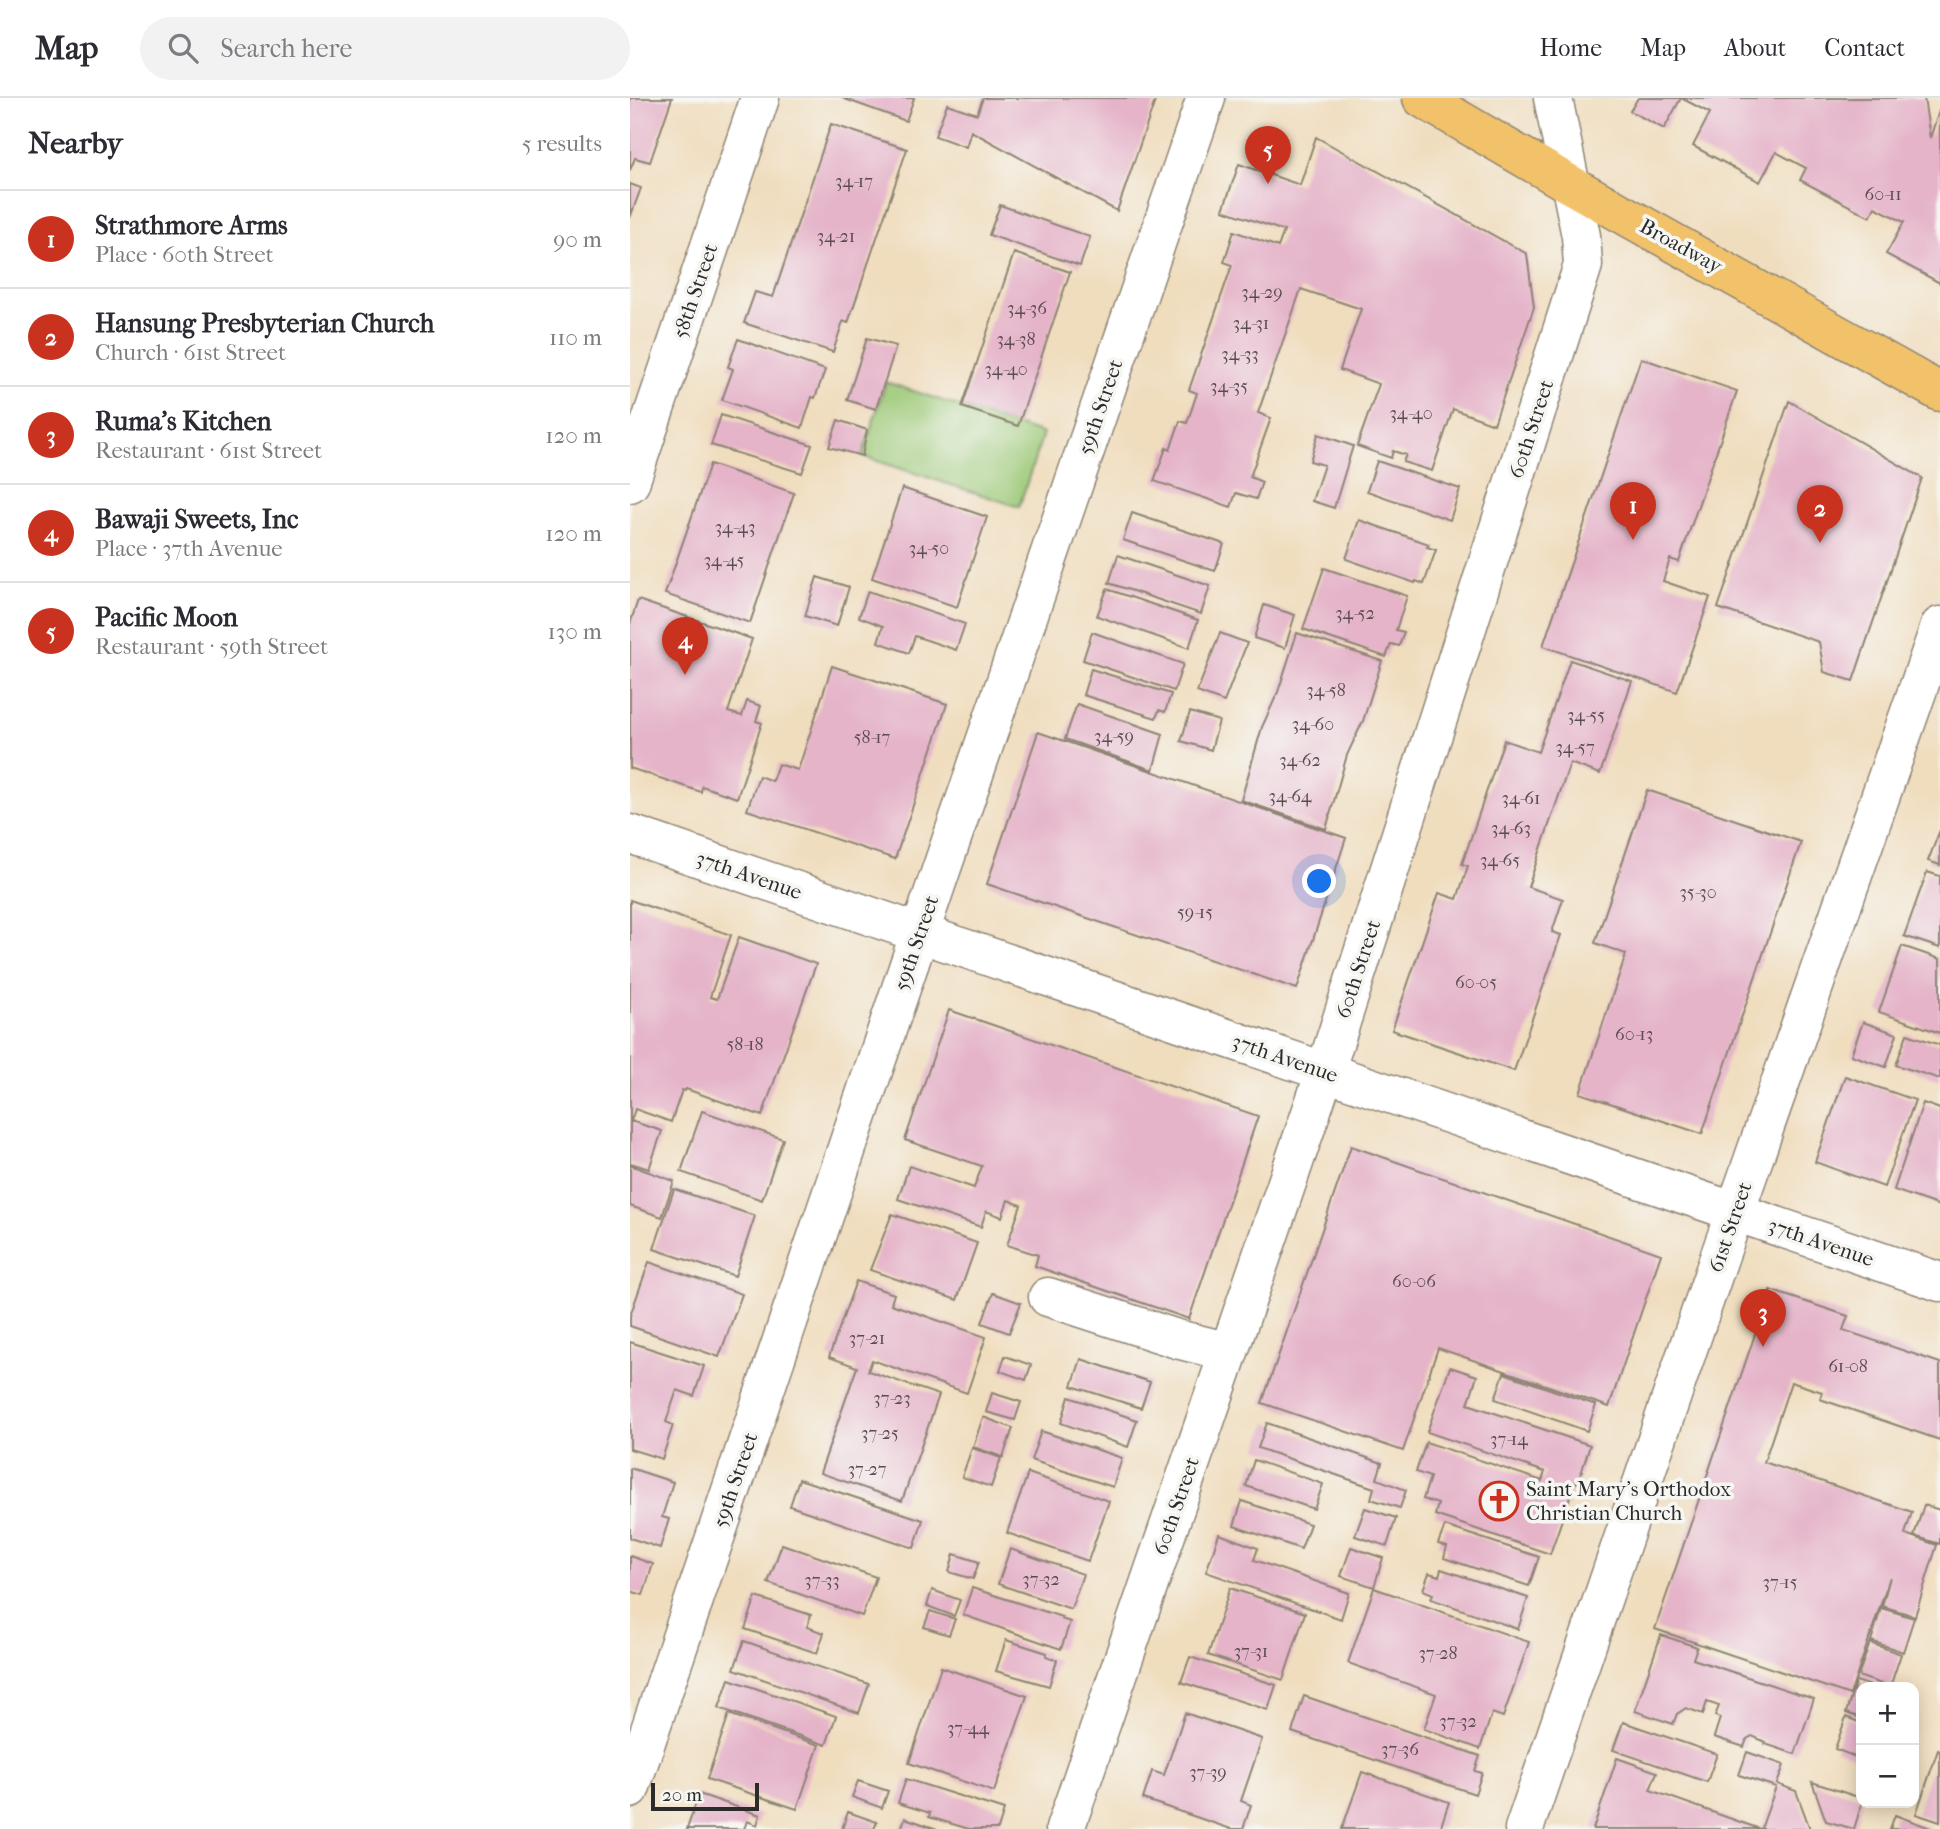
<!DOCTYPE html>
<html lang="en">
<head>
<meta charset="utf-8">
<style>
  body { margin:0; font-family:"IM FELL French Canon",serif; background:#f2f2f3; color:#2b2b33 }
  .controls { position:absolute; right:21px; bottom:21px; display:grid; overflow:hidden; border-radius:14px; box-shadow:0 4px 18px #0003 }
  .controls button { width:63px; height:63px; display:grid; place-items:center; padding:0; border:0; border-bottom:2px solid #e1e1e2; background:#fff; color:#2b2b33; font:35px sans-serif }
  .scale { position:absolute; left:21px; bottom:18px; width:108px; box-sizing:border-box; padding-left:7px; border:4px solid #2b2b2b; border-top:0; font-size:19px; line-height:24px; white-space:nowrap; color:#2b2b2b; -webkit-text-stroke:5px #f6f6f2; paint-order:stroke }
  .you { position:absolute; left:690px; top:784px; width:24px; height:24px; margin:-18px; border:5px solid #fff; border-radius:50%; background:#1a73e8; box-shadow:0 0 0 10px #1a73e833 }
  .badge { display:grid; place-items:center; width:46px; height:46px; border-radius:50%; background:#c8321e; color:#fff; font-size:23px; font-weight:700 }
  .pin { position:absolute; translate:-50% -58px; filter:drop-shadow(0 2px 4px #0008) }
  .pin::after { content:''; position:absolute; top:37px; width:24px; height:21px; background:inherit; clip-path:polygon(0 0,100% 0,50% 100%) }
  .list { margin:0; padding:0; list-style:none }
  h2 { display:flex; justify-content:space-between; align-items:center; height:91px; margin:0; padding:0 28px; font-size:30px }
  h2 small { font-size:23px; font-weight:400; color:#7c7c81 }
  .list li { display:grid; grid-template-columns:46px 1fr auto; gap:21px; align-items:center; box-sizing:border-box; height:98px; padding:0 28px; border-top:2px solid #e1e1e2 }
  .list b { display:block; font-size:26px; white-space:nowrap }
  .list p { margin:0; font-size:23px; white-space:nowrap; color:#7c7c81 }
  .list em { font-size:23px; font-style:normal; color:#7c7c81 }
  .icon { flex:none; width:38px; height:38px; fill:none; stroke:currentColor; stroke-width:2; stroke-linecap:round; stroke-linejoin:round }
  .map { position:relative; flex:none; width:1310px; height:1731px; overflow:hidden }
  header { display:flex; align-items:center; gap:42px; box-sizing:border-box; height:98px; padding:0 35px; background:#fff; border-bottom:2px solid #e1e1e2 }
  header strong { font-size:33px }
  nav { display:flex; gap:38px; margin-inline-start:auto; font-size:24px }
  .search { width:490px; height:63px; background:#f2f2f3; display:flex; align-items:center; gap:18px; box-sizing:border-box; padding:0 24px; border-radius:38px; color:#7c7c81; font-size:26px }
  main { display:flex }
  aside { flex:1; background:#fff }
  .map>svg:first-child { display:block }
  .green { fill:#9cc977; stroke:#647a51; stroke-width:2 }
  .building { fill:#e5b4c9 }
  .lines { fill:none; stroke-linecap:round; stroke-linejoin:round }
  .minor-casing { stroke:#8e8474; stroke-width:41 }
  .major-casing { stroke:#8e8474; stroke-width:41 }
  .minor { stroke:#fff; stroke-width:38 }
  .major { stroke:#f2c26a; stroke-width:38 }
  .labels { text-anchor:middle; stroke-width:7; stroke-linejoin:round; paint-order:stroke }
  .number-label { font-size:18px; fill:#5a4d52 }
  .street-label { font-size:21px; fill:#2b2b2b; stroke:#f6f6f2 }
  .poi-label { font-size:21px; fill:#2b2b2b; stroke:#f6f6f2; text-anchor:start }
</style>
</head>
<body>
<header>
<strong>Map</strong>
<div class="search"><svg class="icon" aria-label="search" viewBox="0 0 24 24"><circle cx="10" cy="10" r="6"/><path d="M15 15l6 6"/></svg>Search here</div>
<nav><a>Home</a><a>Map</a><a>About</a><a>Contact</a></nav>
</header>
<main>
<aside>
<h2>Nearby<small>5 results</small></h2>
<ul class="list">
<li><span class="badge">1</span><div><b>Strathmore Arms</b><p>Place · 60th Street</p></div><em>90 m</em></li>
<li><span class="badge">2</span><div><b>Hansung Presbyterian Church</b><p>Church · 61st Street</p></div><em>110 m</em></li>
<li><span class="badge">3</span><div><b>Ruma's Kitchen</b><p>Restaurant · 61st Street</p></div><em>120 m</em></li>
<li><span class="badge">4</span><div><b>Bawaji Sweets, Inc</b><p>Place · 37th Avenue</p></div><em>120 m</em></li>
<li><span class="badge">5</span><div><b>Pacific Moon</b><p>Restaurant · 59th Street</p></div><em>130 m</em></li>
</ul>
</aside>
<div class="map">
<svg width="1310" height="1731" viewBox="0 0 1310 1731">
  <rect width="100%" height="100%" fill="#f6f6f2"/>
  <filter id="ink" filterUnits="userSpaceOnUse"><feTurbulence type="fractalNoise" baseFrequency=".0143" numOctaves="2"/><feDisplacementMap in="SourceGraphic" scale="14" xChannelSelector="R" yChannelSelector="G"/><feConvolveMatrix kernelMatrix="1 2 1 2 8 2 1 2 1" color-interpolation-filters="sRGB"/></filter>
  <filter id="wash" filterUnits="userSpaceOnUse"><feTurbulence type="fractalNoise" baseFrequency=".00686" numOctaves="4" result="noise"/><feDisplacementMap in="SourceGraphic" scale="28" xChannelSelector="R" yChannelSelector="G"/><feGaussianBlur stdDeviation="1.57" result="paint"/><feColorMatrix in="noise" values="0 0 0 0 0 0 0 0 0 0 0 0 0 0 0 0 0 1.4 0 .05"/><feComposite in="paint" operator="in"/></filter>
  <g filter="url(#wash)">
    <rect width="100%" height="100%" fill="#f0ddbe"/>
    <path class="green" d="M 256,284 L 413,336 L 389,409 L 232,358 Z"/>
    <g id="blocks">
      <path class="building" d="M 0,0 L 42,0 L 20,64 L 5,60 L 0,72 Z
        M 212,0 L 284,0 L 276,23 Z
        M 353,0 L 526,0 L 487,113 L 341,33 L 336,49 L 305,38 L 317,6 L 347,16 Z
        M 1008,0 L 1051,0 L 1034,31 L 1000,13 Z
        M 1051,0 L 1294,0 L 1300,40 L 1310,10 L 1310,185 L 1256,156 L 1274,124 L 1245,109 L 1240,119 L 1170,82 L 1176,70 L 1146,54 L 1130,84 L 1063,48 L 1080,15 Z
        M 201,26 L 277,51 L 218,225 L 213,223 L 203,254 L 114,225 L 125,194 L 143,199 Z
        M 686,39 L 897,156 L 904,209 L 864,326 L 823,311 L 802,373 L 773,364 L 776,357 L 763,353 L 761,360 L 727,348 L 749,286 L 710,272 L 731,211 L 671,191 L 628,315 L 641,320 L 620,379 L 632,384 L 626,401 L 606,395 L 601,409 L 524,383 L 536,350 L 540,352 L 550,323 L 557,325 L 567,295 L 559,292 L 602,167 L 594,164 L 604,133 L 648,149 L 654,133 L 593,112 L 609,66 L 670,87 Z
        M 0,86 L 11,90 L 0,120 Z
        M 370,107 L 460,139 L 450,168 L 359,137 Z
        M 384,155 L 440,174 L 388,328 L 332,309 Z
        M 237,240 L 266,248 L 246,311 L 217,302 Z
        M 108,241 L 195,272 L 185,300 L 182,299 L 172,330 L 92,302 L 103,271 L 98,269 Z
        M 1011,260 L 1107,293 L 1049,464 L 1040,461 L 1033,483 L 1080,499 L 1047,594 L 913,548 Z
        M 1159,303 L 1292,380 L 1223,583 L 1194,574 L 1189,544 L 1088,510 Z
        M 91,317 L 182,347 L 172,375 L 81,347 Z
        M 208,322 L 237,332 L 232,358 L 199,349 Z
        M 688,336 L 723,348 L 704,410 L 682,403 L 694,367 L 680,363 Z
        M 747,363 L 830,391 L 820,422 L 737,393 Z
        M 80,366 L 164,395 L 120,525 L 35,496 Z
        M 272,390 L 357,419 L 327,509 L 242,480 Z
        M 502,415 L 594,446 L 585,473 L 493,442 Z
        M 729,422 L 799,446 L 797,449 L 806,452 L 794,486 L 786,483 L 785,485 L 716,461 Z
        M 488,457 L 580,488 L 571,516 L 479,485 Z
        M 694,470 L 777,498 L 766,532 L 774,534 L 769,548 L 761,546 L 756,559 L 673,531 Z
        M 187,479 L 219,489 L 207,528 L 175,518 Z
        M 477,491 L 568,522 L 559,550 L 467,518 Z
        M 238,493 L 335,526 L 326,552 L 285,538 L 279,555 L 248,544 L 253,528 L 229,519 Z
        M 8,502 L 122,541 L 98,614 L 112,618 L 117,603 L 131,608 L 126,623 L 132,625 L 107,700 L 72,688 L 71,694 L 0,670 L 0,526 Z
        M 634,507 L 665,517 L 655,550 L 624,540 Z
        M 462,534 L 553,566 L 544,593 L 453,562 Z
        M 590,535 L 617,545 L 594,604 L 567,594 Z
        M 667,535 L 752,563 L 733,623 L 717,657 L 696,731 L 611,702 L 632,629 L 648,594 Z
        M 940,562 L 1002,583 L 970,676 L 940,665 L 898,789 L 933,801 L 922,834 L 931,837 L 884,973 L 762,932 L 809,795 L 827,801 L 838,768 L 832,766 L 874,642 L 908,654 Z
        M 202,568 L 317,606 L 265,761 L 117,712 L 129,678 L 142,683 L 148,666 L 168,672 Z
        M 461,571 L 541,596 L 535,614 L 529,612 L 526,620 L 453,597 Z
        M 447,606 L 533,636 L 523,672 L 435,641 Z
        M 560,614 L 589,623 L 581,652 L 551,643 Z
        M 408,634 L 716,740 L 667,891 L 357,786 Z
        M 1017,692 L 1171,744 L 1072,1036 L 950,995 L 996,856 L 965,845 Z
        M 1310,732 L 1310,767 L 1298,763 Z
        M 1297,774 L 1310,778 L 1310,850 L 1274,838 Z
        M 0,802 L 101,837 L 80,899 L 87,901 L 109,839 L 186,866 L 132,1018 L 56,991 L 55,993 L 52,992 L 41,1024 L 5,1011 L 1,1023 L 32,1033 L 19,1071 L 0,1065 Z
        M 1272,848 L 1310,861 L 1310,935 L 1249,914 Z
        M 319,912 L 628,1018 L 559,1221 L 405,1168 L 408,1157 L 377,1147 L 391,1107 L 378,1102 L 372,1119 L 356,1113 L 351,1129 L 268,1101 L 279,1068 L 344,1090 L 352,1068 L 275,1042 Z
        M 1233,924 L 1267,936 L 1256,969 L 1221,957 Z
        M 1277,936 L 1310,947 L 1310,981 L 1266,967 Z
        M 1215,978 L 1285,1002 L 1254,1089 L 1185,1064 Z
        M 1293,1005 L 1310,1011 L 1310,1108 L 1264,1092 Z
        M 72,1013 L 153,1041 L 132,1102 L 51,1074 Z
        M 721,1048 L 1031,1156 L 979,1309 L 808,1250 L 773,1353 L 632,1305 Z
        M 0,1067 L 44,1083 L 32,1119 L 0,1108 Z
        M 44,1091 L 125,1118 L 105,1178 L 24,1151 Z
        M 262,1116 L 347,1145 L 327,1202 L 240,1172 Z
        M 19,1164 L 112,1196 L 89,1259 L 0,1228 L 0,1218 Z
        M 226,1183 L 264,1196 L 261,1206 L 356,1239 L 337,1295 L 242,1262 L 238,1273 L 309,1297 L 272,1403 L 190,1375 L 227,1269 L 199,1259 Z
        M 1140,1192 L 1218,1218 L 1213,1232 L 1310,1265 L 1310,1342 L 1190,1301 L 1192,1294 L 1161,1284 L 1134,1364 L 1282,1414 L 1275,1436 L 1307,1447 L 1285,1518 L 1252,1508 L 1260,1479 L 1220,1597 L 1025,1531 Z
        M 363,1195 L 391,1205 L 379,1235 L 352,1225 Z
        M 0,1244 L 74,1268 L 64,1298 L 47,1292 L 36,1324 L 43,1327 L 32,1361 L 0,1351 Z
        M 375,1258 L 401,1267 L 396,1282 L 370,1273 Z
        M 451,1261 L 520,1284 L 511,1310 L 442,1288 Z
        M 820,1269 L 847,1278 L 838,1306 L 960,1347 L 948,1385 L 945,1384 L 920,1456 L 805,1417 L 808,1406 L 793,1401 L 800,1379 L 786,1374 L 796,1344 L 912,1383 L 915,1374 L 797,1334 Z
        M 874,1275 L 966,1307 L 957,1333 L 865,1301 Z
        M 362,1295 L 391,1304 L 385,1322 L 356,1314 Z
        M 439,1299 L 507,1322 L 498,1349 L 431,1325 Z
        M 353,1319 L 383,1330 L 373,1359 L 343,1349 Z
        M 637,1325 L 752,1365 L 747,1381 L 776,1392 L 770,1410 L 741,1401 L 744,1390 L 628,1350 Z
        M 411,1333 L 492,1360 L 483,1389 L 401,1362 Z
        M 342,1350 L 371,1360 L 361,1389 L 332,1379 Z
        M 624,1362 L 693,1386 L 684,1411 L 616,1388 Z
        M 0,1370 L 43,1384 L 32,1419 L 39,1421 L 30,1450 L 0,1440 Z
        M 398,1375 L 479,1403 L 458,1463 L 377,1435 Z
        M 169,1381 L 293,1422 L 284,1450 L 160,1408 Z
        M 612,1403 L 680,1426 L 671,1451 L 604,1428 Z
        M 1294,1407 L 1310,1412 L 1310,1446 L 1284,1438 Z
        M 735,1410 L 766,1420 L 757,1448 L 725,1438 Z
        M 815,1428 L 909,1459 L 899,1488 L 814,1460 L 817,1449 L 808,1446 Z
        M 589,1436 L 628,1450 L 624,1462 L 719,1495 L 711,1521 L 576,1474 Z
        M 152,1446 L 246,1479 L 232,1518 L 138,1485 Z
        M 721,1449 L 753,1460 L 744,1489 L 711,1478 Z
        M 380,1451 L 453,1476 L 441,1511 L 368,1486 Z
        M 324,1456 L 349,1464 L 343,1481 L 319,1474 Z
        M 0,1458 L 23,1466 L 13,1497 L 0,1493 Z
        M 811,1471 L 898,1500 L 888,1531 L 801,1501 L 803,1496 L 793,1492 L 799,1475 L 809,1478 Z
        M 342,1490 L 432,1519 L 431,1521 L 440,1524 L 431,1551 L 333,1517 Z
        M 600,1490 L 675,1515 L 653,1582 L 578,1557 Z
        M 744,1490 L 899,1544 L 873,1619 L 862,1615 L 850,1651 L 794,1631 L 806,1596 L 718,1565 Z
        M 302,1492 L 330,1502 L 324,1518 L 297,1508 Z
        M 126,1499 L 181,1517 L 177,1529 L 194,1535 L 187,1555 L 115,1531 Z
        M 1251,1510 L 1284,1520 L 1273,1554 L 1241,1543 Z
        M 300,1513 L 325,1521 L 319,1537 L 294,1529 Z
        M 1031,1537 L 1067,1549 L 1063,1561 L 1184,1601 L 1165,1656 L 1135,1646 L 1136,1644 L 1122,1638 L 1117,1641 L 1114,1649 L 1084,1639 L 1090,1620 L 1085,1618 L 1089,1608 L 1077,1604 L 1073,1616 L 1056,1610 L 1047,1616 L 1043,1626 L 1005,1613 Z
        M 376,1542 L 417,1555 L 416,1558 L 427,1562 L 419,1588 L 366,1573 Z
        M 114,1543 L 239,1586 L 229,1615 L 104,1571 Z
        M 1240,1545 L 1271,1556 L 1260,1589 L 1228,1578 Z
        M 560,1559 L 646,1587 L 638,1612 L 551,1584 Z
        M 311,1569 L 397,1598 L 364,1694 L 279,1665 Z
        M 99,1581 L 206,1618 L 196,1647 L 89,1610 Z
        M 1226,1583 L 1244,1589 L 1231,1589 L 1231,1620 L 1216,1615 Z
        M 674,1598 L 850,1658 L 845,1673 L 852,1675 L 845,1696 L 662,1634 Z
        M 555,1615 L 632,1641 L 611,1703 L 621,1707 L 613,1731 L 601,1731 L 513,1701 L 522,1673 L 534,1677 Z
        M 99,1616 L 189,1647 L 167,1711 L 77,1681 Z
        M 1216,1619 L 1231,1625 L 1231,1661 L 1205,1651 Z
        M 993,1624 L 1087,1656 L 1077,1684 L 983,1652 Z
        M 1308,1652 L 1310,1653 L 1310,1724 L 1286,1716 Z
        M 1117,1654 L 1154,1667 L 1147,1686 L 1166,1693 L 1180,1731 L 1131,1731 L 1146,1689 L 1109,1677 Z
        M 987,1660 L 1027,1674 L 1020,1692 L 1130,1731 L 963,1731 Z
        M 732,1674 L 819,1704 L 810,1731 L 712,1731 Z
        M 276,1681 L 374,1712 L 368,1731 L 339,1731 L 299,1719 L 300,1715 L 268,1705 Z
        M 228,1683 L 258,1693 L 252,1710 L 222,1699 Z
        M 1182,1684 L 1231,1700 L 1232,1705 L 1224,1731 L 1196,1723 Z
        M 69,1696 L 130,1717 L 127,1727 L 117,1723 L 114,1731 L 57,1731 Z
        M 218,1714 L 247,1724 L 244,1731 L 212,1731 Z
        M 1265,1717 L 1303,1731 L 1260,1731 Z
        M 275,1720 L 307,1731 L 271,1731 Z"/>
    </g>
  </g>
  <g filter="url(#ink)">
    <use href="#blocks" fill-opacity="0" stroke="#8e8474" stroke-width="2"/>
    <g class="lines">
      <defs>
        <path id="minor" d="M 0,385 L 130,0
          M 0,736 L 1310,1184
          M 418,1199 L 547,1241 L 599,1254
          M 0,1691 L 306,787 L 576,0
          M 435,1731 L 695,974 L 953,167 L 951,138 L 923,0
          M 894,1731 L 1090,1157 L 1310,528"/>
        <path id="major" d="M 792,0 L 941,87 L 1310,294"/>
      </defs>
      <use href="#minor" class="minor-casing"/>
      <use href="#major" class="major-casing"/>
      <use href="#minor" class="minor"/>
      <use href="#major" class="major"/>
    </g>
  </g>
  <defs>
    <symbol id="church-ring" viewBox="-11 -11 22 22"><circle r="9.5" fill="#f6f6f2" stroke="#c8321e" stroke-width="1.5"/><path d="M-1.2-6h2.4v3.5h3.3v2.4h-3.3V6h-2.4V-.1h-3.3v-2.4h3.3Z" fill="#c8321e"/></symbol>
  </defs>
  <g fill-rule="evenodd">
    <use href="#church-ring" x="847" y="1381" width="44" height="44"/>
  </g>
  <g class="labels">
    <g class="number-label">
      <text x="224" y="89">34-17</text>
      <text x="1253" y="102">60-11</text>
      <text x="206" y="144">34-21</text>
      <text x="632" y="200">34-29</text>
      <text x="397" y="216">34-36</text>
      <text x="621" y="231">34-31</text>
      <text x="386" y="247">34-38</text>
      <text x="610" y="262">34-33</text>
      <text x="376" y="277">34-40</text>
      <text x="599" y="294">34-35</text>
      <text x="781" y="321">34-40</text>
      <text x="105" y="435">34-43</text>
      <text x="299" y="456">34-50</text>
      <text x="94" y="468">34-45</text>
      <text x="725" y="521">34-52</text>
      <text x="696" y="598">34-58</text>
      <text x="956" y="623">34-55</text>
      <text x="683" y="632">34-60</text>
      <text x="484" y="644">34-59</text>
      <text x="242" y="645">58-17</text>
      <text x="945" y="655">34-57</text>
      <text x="670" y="668">34-62</text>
      <text x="660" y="704">34-64</text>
      <text x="891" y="706">34-61</text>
      <text x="881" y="736">34-63</text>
      <text x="870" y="768">34-65</text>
      <text x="1068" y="800">35-30</text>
      <text x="565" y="820">59-15</text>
      <text x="846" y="890">60-05</text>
      <text x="1004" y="942">60-13</text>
      <text x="115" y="952">58-18</text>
      <text x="784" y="1189">60-06</text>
      <text x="237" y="1246">37-21</text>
      <text x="1218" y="1274">61-08</text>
      <text x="262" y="1306">37-23</text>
      <text x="250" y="1341">37-25</text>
      <text x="879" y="1347">37-14</text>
      <text x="237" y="1377">37-27</text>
      <text x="411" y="1487">37-32</text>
      <text x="192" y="1488">37-33</text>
      <text x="1150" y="1490">37-15</text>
      <text x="621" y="1559">37-31</text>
      <text x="808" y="1561">37-28</text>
      <text x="828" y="1629">37-32</text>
      <text x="338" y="1636">37-44</text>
      <text x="770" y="1657">37-36</text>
      <text x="578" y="1680">37-39</text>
    </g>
    <g class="street-label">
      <text transform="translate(1051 148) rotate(29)" y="7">Broadway</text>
      <text transform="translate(65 193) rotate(-71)" y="7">58th Street</text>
      <text transform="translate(470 309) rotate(-71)" y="7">59th Street</text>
      <text transform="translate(901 331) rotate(-72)" y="7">60th Street</text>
      <text transform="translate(119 777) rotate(19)" y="7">37th Avenue</text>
      <text transform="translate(286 845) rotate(-71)" y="7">59th Street</text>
      <text transform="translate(728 871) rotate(-72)" y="7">60th Street</text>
      <text transform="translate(655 960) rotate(19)" y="7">37th Avenue</text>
      <text transform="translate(1100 1129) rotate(-71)" y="7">61st Street</text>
      <text transform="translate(1191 1144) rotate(19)" y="7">37th Avenue</text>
      <text transform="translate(105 1382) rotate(-71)" y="7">59th Street</text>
      <text transform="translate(546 1408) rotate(-71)" y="7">60th Street</text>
    </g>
    <g class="poi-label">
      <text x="896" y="1398">Saint Mary's Orthodox<tspan x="896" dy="24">Christian Church</tspan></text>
    </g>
  </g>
</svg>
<div class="controls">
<button>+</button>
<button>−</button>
</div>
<div class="scale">20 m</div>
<div class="you"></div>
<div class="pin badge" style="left:1003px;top:442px">1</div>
<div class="pin badge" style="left:1190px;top:445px">2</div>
<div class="pin badge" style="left:1133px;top:1249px">3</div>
<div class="pin badge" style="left:55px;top:577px">4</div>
<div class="pin badge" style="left:638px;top:86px">5</div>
</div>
</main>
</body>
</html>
